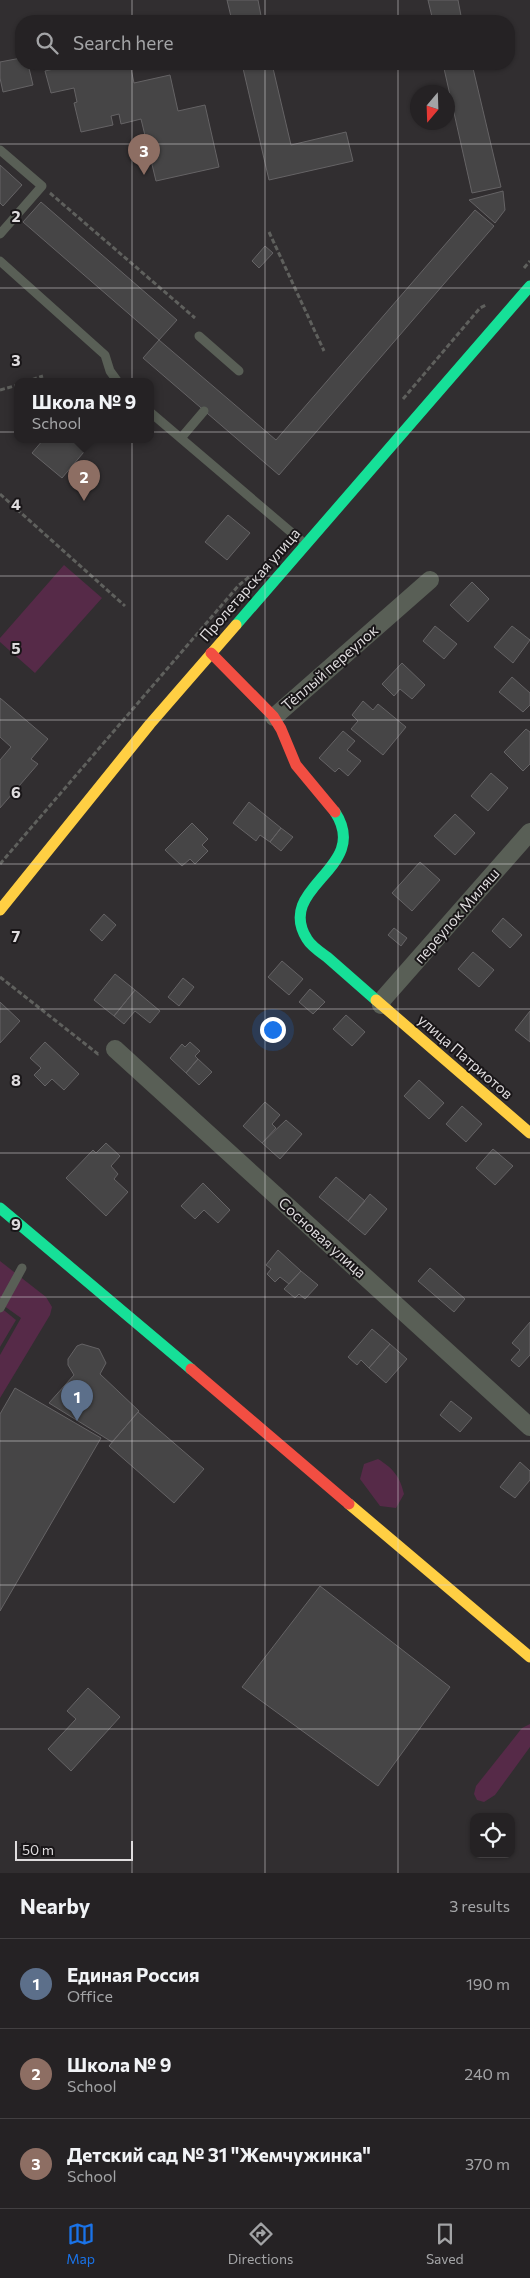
<!DOCTYPE html>
<html lang="en">
<head>
<meta charset="utf-8">
<style>
  body { margin:0; font-family:Commissioner,sans-serif; background:#2d2a2c; color:#f1f3f6 }
  .controls { position:absolute; right:15px; bottom:15px; display:grid; overflow:hidden; border-radius:10px; box-shadow:0 1px 4px #0004 }
  .controls button { width:45px; height:45px; display:grid; place-items:center; padding:0; border:0; border-bottom:1px solid #423f41; background:#252224; color:#f1f3f6; font:25px sans-serif }
  .compass { position:absolute; left:410px; top:85px; width:45px; height:45px; border-radius:50%; background:#252224; box-shadow:0 1px 4px #0004; rotate:199deg }
  .scale { position:absolute; left:15px; bottom:12px; width:118px; box-sizing:border-box; padding-left:5px; border:2px solid #dfdcde; border-top:0; font-size:14px; line-height:18px; white-space:nowrap; color:#dfdcde; -webkit-text-stroke:4px #191618; paint-order:stroke }
  .you { position:absolute; left:272px; top:1029px; width:18px; height:18px; margin:-12px; border:4px solid #fff; border-radius:50%; background:#1a73e8; box-shadow:0 0 0 8px #1a73e833 }
  .badge { display:grid; place-items:center; width:32px; height:32px; border-radius:50%; background:#1a73e8; color:#fff; font-size:16px; font-weight:700 }
  .pin { position:absolute; translate:-50% -41px; filter:drop-shadow(0 1px 2px #0008) }
  .pin::after { content:''; position:absolute; top:26px; width:18px; height:15px; background:inherit; clip-path:polygon(0 0,100% 0,50% 100%) }
  .popup { position:absolute; left:14px; top:378px; width:140px; height:65px; box-sizing:border-box; display:grid; place-content:center; border-radius:10px; background:#252224; filter:drop-shadow(0 1px 4px #0005); font-size:16px; white-space:nowrap; color:#a3a4a6 }
  .popup b { font-size:19px; color:#f1f3f6 }
  .popup::after { content:''; position:absolute; left:50%; top:100%; margin-left:-10px; border:10px solid transparent; border-top-color:#252224 }
  .list { margin:0; padding:0; list-style:none }
  h2 { display:flex; justify-content:space-between; align-items:center; height:65px; margin:0; padding:0 20px; font-size:21px }
  h2 small { font-size:16px; font-weight:400; color:#a3a4a6 }
  .list li { display:grid; grid-template-columns:32px 1fr auto; gap:15px; align-items:center; box-sizing:border-box; height:90px; padding:0 20px; border-top:1px solid #423f41 }
  .list b { display:block; font-size:19px; white-space:nowrap }
  .list p { margin:0; font-size:16px; white-space:nowrap; color:#a3a4a6 }
  .list em { font-size:16px; font-style:normal; color:#a3a4a6 }
  .icon { flex:none; width:28px; height:28px; fill:none; stroke:currentColor; stroke-width:2; stroke-linecap:round; stroke-linejoin:round }
  .map { position:relative; flex:none; width:530px; height:1873px; overflow:hidden }
  .search { position:absolute; background:#252224; box-shadow:0 1px 4px #0004; left:15px; right:15px; top:15px; height:55px; display:flex; align-items:center; gap:12px; box-sizing:border-box; padding:0 18px; border-radius:20px; color:#a3a4a6; font-size:19px }
  .sheet { height:335px; background:#252224 }
  nav { display:flex; justify-content:space-around; align-items:center; box-sizing:border-box; height:70px; border-top:1px solid #423f41; background:#252224; font-size:14px; color:#a3a4a6 }
  nav a { display:grid; justify-items:center; gap:2px }
  nav .on { color:#1a73e8 }
  .map>svg:first-child { display:block }
  .green { fill:#562a48 }
  .building { fill:#464546; stroke:#656365 }
  .lines { fill:none; stroke-linecap:round; stroke-linejoin:round }
  .path { stroke:#5f605d; stroke-width:3; stroke-dasharray:5 2.5; stroke-linecap:butt }
  .lane { stroke:#595f56; stroke-width:9 }
  .street { stroke:#595f56; stroke-width:18 }
  .fast { stroke:#16e098; stroke-width:11 }
  .slow { stroke:#ffcf43; stroke-width:11 }
  .jam { stroke:#f24e42; stroke-width:11 }
  .grid { fill:none; stroke:#dfdcde; stroke-width:1; stroke-opacity:0.55 }
  .labels { text-anchor:middle; stroke-width:4; stroke-linejoin:round; paint-order:stroke }
  .street-label { font-size:15px; fill:#dfdcde; stroke:#191618 }
  .grid-label { font-size:16px; text-anchor:middle; font-weight:bold; fill:#dfdcde; stroke:#191618; stroke-width:4; stroke-linejoin:round; paint-order:stroke }
</style>
</head>
<body>
<div class="map">
<svg width="530" height="1873" viewBox="0 0 530 1873">
  <rect width="100%" height="100%" fill="#312e30"/>
  <path class="green" d="M 64,565 L 102,598 L 35,673 L 0,642 L 0,638 Z
    M 0,1261 L 46,1297 L 52,1307 L 50,1315 L 0,1398 L 0,1355 L 21,1318 L 0,1303 Z
    M 0,1307 L 16,1320 L 0,1347 Z
    M 378,1459 C 394,1469 400,1477 404,1494 L 396,1508 L 380,1506 L 360,1479 L 364,1464 Z
    M 530,1724 L 530,1747 L 495,1795 L 484,1802 L 477,1800 L 474,1794 L 476,1786 L 522,1728 Z"/>
  <path class="building" d="M 227,0 L 258,0 L 262,21 L 232,21 Z
    M 428,0 L 458,0 L 462,21 L 433,21 Z
    M 21,58 L 21,64 L 28,64 L 33,85 L 3,92 L 0,78 L 0,62 Z
    M 76,64 L 86,64 L 87,68 L 106,64 L 130,64 L 134,83 L 170,75 L 178,111 L 205,105 L 219,167 L 156,181 L 141,119 L 121,124 L 119,114 L 111,116 L 113,125 L 81,132 L 74,103 L 77,102 L 74,88 L 51,93 L 45,71 Z
    M 242,64 L 272,64 L 291,145 L 346,132 L 353,161 L 269,180 Z
    M 443,64 L 472,64 L 501,187 L 472,193 Z
    M 0,165 L 22,185 L 3,206 L 0,203 Z
    M 503,191 L 505,210 L 495,223 L 469,200 Z
    M 41,202 L 177,320 L 159,340 L 23,222 Z
    M 475,210 L 494,226 L 279,475 L 143,358 L 159,340 L 276,440 Z
    M 265,246 L 273,253 L 259,268 L 252,261 Z
    M 43,440 L 94,440 L 62,478 L 32,453 Z
    M 228,515 L 250,533 L 227,560 L 205,542 Z
    M 472,582 L 489,599 L 468,622 L 450,605 Z
    M 435,626 L 457,644 L 444,659 L 423,641 Z
    M 512,626 L 530,640 L 513,663 L 494,647 Z
    M 402,663 L 425,685 L 412,699 L 400,689 L 394,696 L 382,684 Z
    M 512,677 L 530,693 L 530,705 L 523,712 L 499,692 Z
    M 0,698 L 48,739 L 31,759 L 38,764 L 0,808 L 0,760 L 11,747 L 0,737 Z
    M 363,701 L 373,710 L 378,704 L 406,727 L 383,755 L 351,729 L 358,721 L 352,715 Z
    M 526,729 L 530,732 L 530,764 L 523,771 L 504,752 Z
    M 343,731 L 355,741 L 347,750 L 361,761 L 348,776 L 339,768 L 335,772 L 319,758 Z
    M 491,773 L 508,788 L 488,811 L 471,796 Z
    M 249,802 L 281,828 L 270,842 L 260,835 L 256,841 L 233,823 Z
    M 455,814 L 475,833 L 455,855 L 434,836 Z
    M 192,823 L 208,839 L 202,845 L 208,851 L 195,864 L 190,859 L 182,866 L 165,850 Z
    M 281,828 L 293,837 L 281,851 L 270,842 Z
    M 420,862 L 440,880 L 412,911 L 392,893 Z
    M 104,914 L 116,925 L 102,941 L 90,930 Z
    M 503,918 L 522,935 L 510,948 L 492,931 Z
    M 394,928 L 407,938 L 401,946 L 388,935 Z
    M 473,952 L 494,970 L 479,987 L 458,969 Z
    M 282,961 L 303,979 L 289,995 L 268,977 Z
    M 115,974 L 135,990 L 114,1016 L 94,1000 Z
    M 183,978 L 194,987 L 179,1006 L 168,997 Z
    M 310,989 L 325,1002 L 313,1014 L 299,1002 Z
    M 135,990 L 160,1011 L 150,1023 L 135,1011 L 124,1024 L 114,1016 Z
    M 0,1002 L 20,1021 L 0,1043 Z
    M 530,1011 L 530,1042 L 515,1030 Z
    M 346,1015 L 365,1032 L 352,1046 L 333,1029 Z
    M 45,1042 L 79,1074 L 64,1090 L 52,1079 L 45,1086 L 34,1075 L 41,1068 L 30,1058 Z
    M 190,1042 L 200,1051 L 195,1056 L 198,1059 L 186,1073 L 170,1058 L 182,1044 L 185,1047 Z
    M 198,1059 L 212,1072 L 199,1085 L 186,1073 Z
    M 419,1080 L 444,1103 L 429,1119 L 404,1096 Z
    M 265,1102 L 280,1115 L 272,1124 L 276,1128 L 262,1143 L 243,1126 Z
    M 462,1106 L 482,1124 L 466,1142 L 446,1124 Z
    M 286,1120 L 302,1134 L 280,1159 L 262,1143 Z
    M 106,1143 L 120,1156 L 111,1166 L 118,1174 L 114,1179 L 128,1192 L 106,1216 L 66,1178 L 93,1150 L 96,1153 Z
    M 493,1149 L 513,1166 L 495,1185 L 476,1168 Z
    M 336,1177 L 365,1201 L 348,1221 L 319,1197 Z
    M 203,1183 L 230,1210 L 218,1223 L 204,1210 L 195,1219 L 181,1206 Z
    M 370,1194 L 387,1209 L 365,1235 L 348,1221 Z
    M 278,1250 L 301,1271 L 289,1284 L 280,1277 L 275,1282 L 267,1274 L 271,1269 L 266,1265 Z
    M 430,1268 L 465,1299 L 454,1312 L 418,1281 Z
    M 301,1271 L 318,1285 L 305,1299 L 299,1294 L 295,1298 L 284,1289 Z
    M 530,1322 L 530,1355 L 519,1367 L 511,1360 L 520,1350 L 512,1343 Z
    M 372,1329 L 390,1344 L 369,1368 L 361,1360 L 357,1365 L 348,1357 Z
    M 82,1344 L 99,1349 L 106,1363 L 100,1374 L 139,1411 L 112,1442 L 49,1403 L 74,1375 L 68,1365 L 68,1359 L 77,1346 Z
    M 390,1344 L 407,1359 L 386,1383 L 369,1368 Z
    M 15,1388 L 101,1438 L 0,1611 L 0,1414 Z
    M 451,1401 L 472,1418 L 460,1432 L 440,1415 Z
    M 138,1412 L 204,1469 L 174,1503 L 109,1446 Z
    M 520,1462 L 530,1471 L 530,1480 L 515,1498 L 500,1487 Z
    M 320,1586 L 450,1687 L 378,1786 L 242,1687 Z
    M 88,1688 L 120,1717 L 71,1771 L 48,1749 L 76,1719 L 67,1711 Z"/>
  <g class="lines">
    <path class="path" d="M 50,193 L 195,318
      M 269,232 L 324,351
      M 524,268 L 530,261
      M 25,382 L 43,376
      M 0,390 L 18,385
      M 403,399 L 480,308 L 486,305
      M 0,494 L 125,606
      M 0,864 L 239,585 L 249,577
      M 0,977 L 98,1054 L 100,1053"/>
    <path class="lane" d="M 0,150 L 42,186 L 0,234
      M 0,261 L 105,355 L 110,371 L 118,382
      M 199,336 L 239,371
      M 150,412 L 305,544
      M 181,438 L 204,411
      M 0,1308 L 22,1268"/>
    <path class="street" d="M 274,717 L 430,580
      M 381,1005 L 383,999 L 530,832
      M 115,1049 L 530,1427"/>
    <path class="fast" d="M 236,625 L 530,286
      M 335,812 C 372,869 274,886 307,939 C 311,946 320,952 327,957 C 343,971 360,986 376,1000
      M 0,1208 L 191,1369"/>
    <path class="slow" d="M 0,910 L 150,724 L 236,625
      M 376,1000 L 530,1133
      M 349,1504 L 530,1657"/>
    <path class="jam" d="M 211,653 L 273,716 L 281,729 L 296,765 L 335,812
      M 191,1369 L 349,1504"/>
  </g>
  <path class="grid" d="M 132,0 L 132,21M 265,0 L 265,21M 398,0 L 398,21M 132,64 L 132,1873M 265,64 L 265,1873M 398,64 L 398,1873M 0,144 L 530,144M 0,288 L 530,288M 0,432 L 530,432M 0,576 L 530,576M 0,720 L 530,720M 0,864 L 530,864M 0,1009 L 530,1009M 0,1153 L 530,1153M 0,1297 L 530,1297M 0,1441 L 530,1441M 0,1585 L 530,1585M 0,1729 L 530,1729"/>
  <g class="labels">
    <g class="street-label">
      <text transform="translate(250 585) rotate(-49)" y="5">Пролетарская улица</text>
      <text transform="translate(330 668) rotate(-41)" y="5">Тёплый переулок</text>
      <text transform="translate(457 916) rotate(-49)" y="5">переулок Миляш</text>
      <text transform="translate(465 1057) rotate(41)" y="5">улица Патриотов</text>
      <text transform="translate(322 1238) rotate(42)" y="5">Сосновая улица</text>
    </g>
  </g>
  <g class="grid-label">
    <text x="16" y="222">2</text>
    <text x="16" y="366">3</text>
    <text x="16" y="510">4</text>
    <text x="16" y="654">5</text>
    <text x="16" y="798">6</text>
    <text x="16" y="942">7</text>
    <text x="16" y="1086">8</text>
    <text x="16" y="1230">9</text>
  </g>
</svg>
<div class="controls">
<button><svg class="icon" aria-label="locate" viewBox="0 0 24 24"><circle cx="12" cy="12" r="6"/><path d="M12 2v4M12 18v4M2 12h4M18 12h4"/></svg></button>
</div>
<svg class="compass" viewBox="-18 -18 36 36"><path d="M0-13l5 13h-10z" fill="#e53935"/><path d="M0 13l5-13h-10z" fill="#a3a4a6"/></svg>
<div class="scale">50 m</div>
<div class="you"></div>
<div class="pin badge" style="left:77px;top:1421px;background:#5c6f8a">1</div>
<div class="pin badge" style="left:84px;top:501px;background:#8d6e63">2</div>
<div class="popup"><b>Школа № 9</b>School</div>
<div class="pin badge" style="left:144px;top:175px;background:#8d6e63">3</div>
<div class="search"><svg class="icon" aria-label="search" viewBox="0 0 24 24"><circle cx="10" cy="10" r="6"/><path d="M15 15l6 6"/></svg>Search here</div>
</div>
<section class="sheet">
<h2>Nearby<small>3 results</small></h2>
<ul class="list">
<li><span class="badge" style="background:#5c6f8a">1</span><div><b>Единая Россия</b><p>Office</p></div><em>190 m</em></li>
<li><span class="badge" style="background:#8d6e63">2</span><div><b>Школа № 9</b><p>School</p></div><em>240 m</em></li>
<li><span class="badge" style="background:#8d6e63">3</span><div><b>Детский сад № 31 &quot;Жемчужинка&quot;</b><p>School</p></div><em>370 m</em></li>
</ul>
</section>
<nav>
<a class="on"><svg class="icon" aria-label="map" viewBox="0 0 24 24"><path d="M3 6l6-2 6 2 6-2v14l-6 2-6-2-6 2zM9 4v14M15 6v14"/></svg>Map</a>
<a><svg class="icon" aria-label="directions" viewBox="0 0 24 24"><path d="M12 3l9 9-9 9-9-9zM9 14v-3h6M13 9l2 2-2 2"/></svg>Directions</a>
<a><svg class="icon" aria-label="saved" viewBox="0 0 24 24"><path d="M7 4h10v16l-5-4-5 4z"/></svg>Saved</a>
</nav>
</body>
</html>
